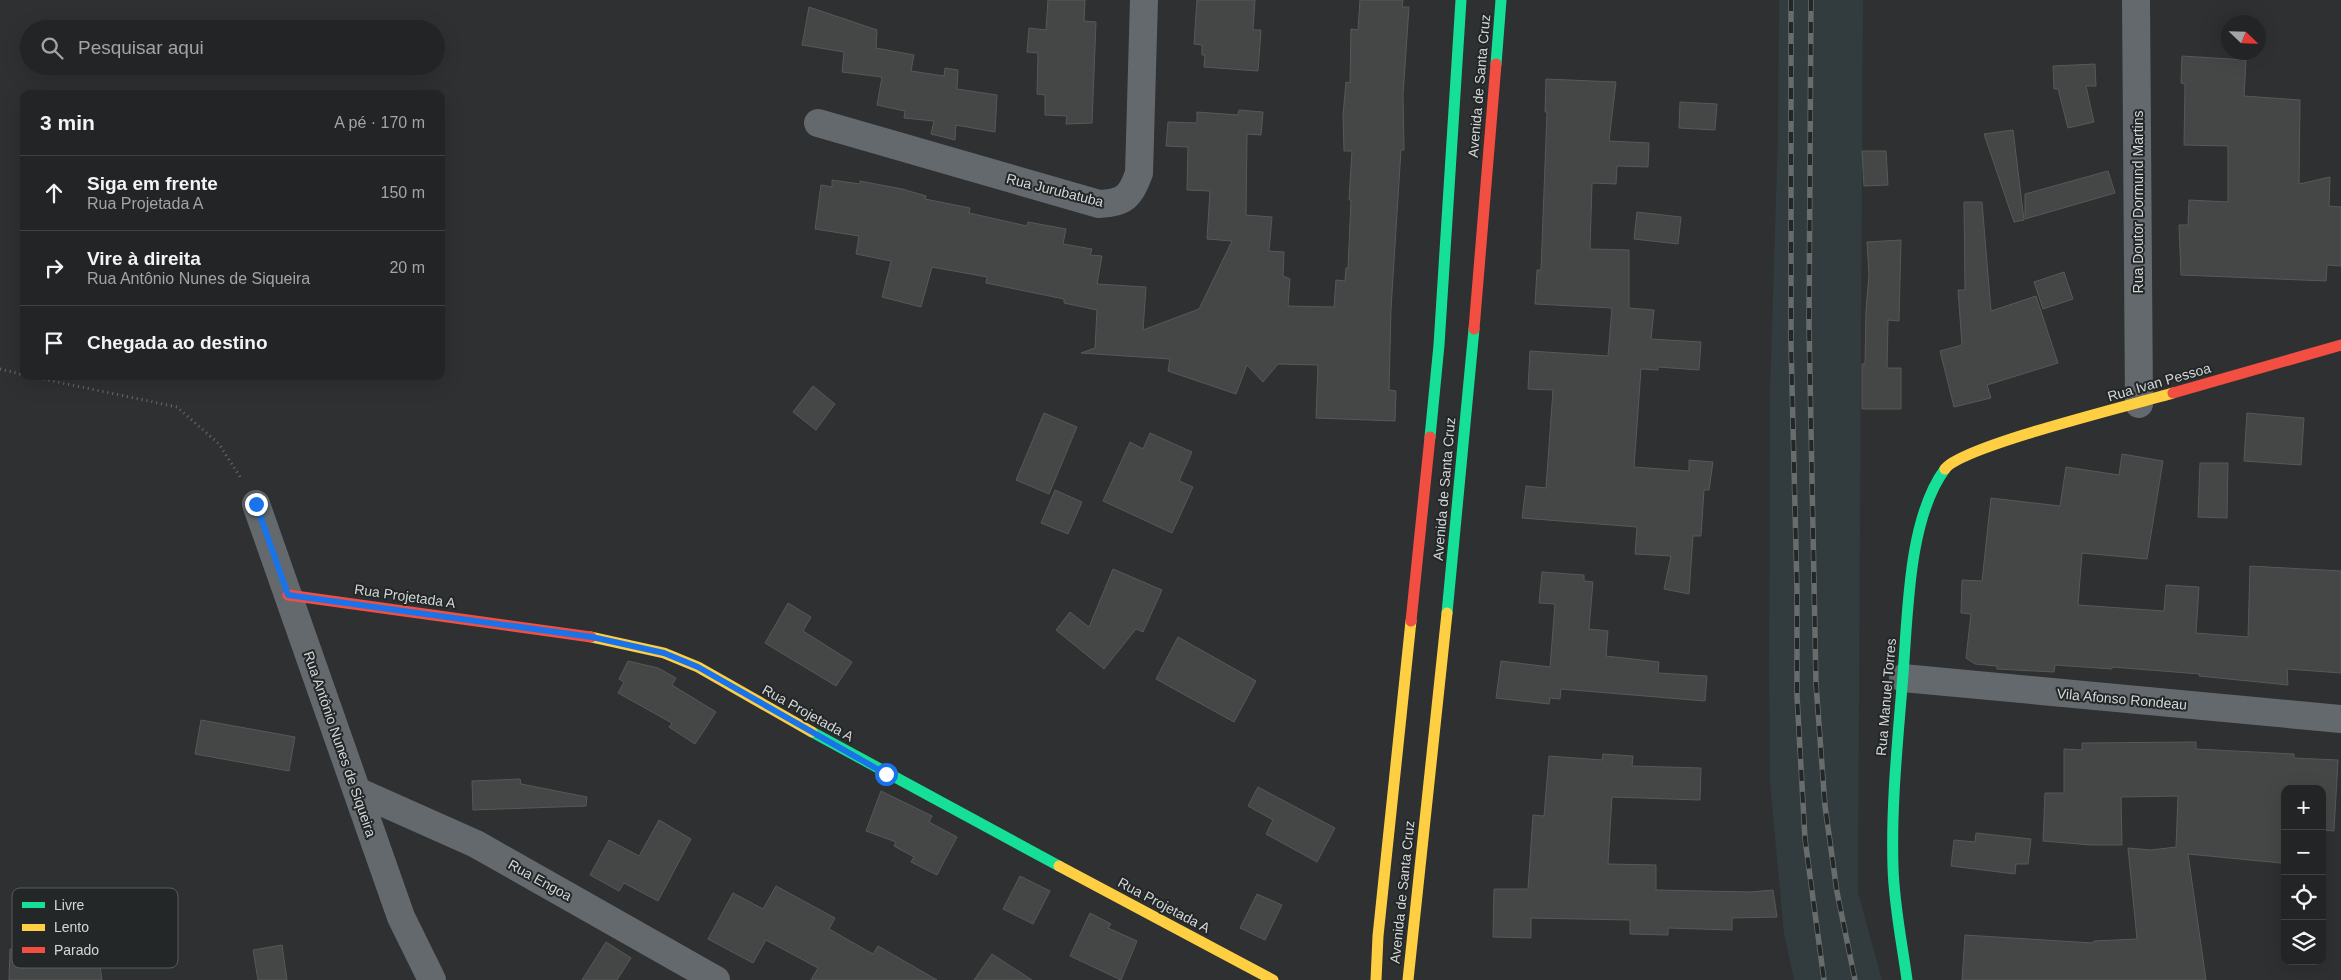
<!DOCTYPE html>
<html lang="pt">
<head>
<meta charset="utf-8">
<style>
  body { margin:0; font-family:Arial,sans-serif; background:#2e3032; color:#f1f3f6 }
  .controls { position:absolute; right:15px; bottom:15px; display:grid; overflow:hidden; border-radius:10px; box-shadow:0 5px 20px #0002 }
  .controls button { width:45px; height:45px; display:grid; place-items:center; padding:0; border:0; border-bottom:1px solid #3f4142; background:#222425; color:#f1f3f6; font:25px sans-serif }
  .compass { position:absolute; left:2221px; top:15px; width:45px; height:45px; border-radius:50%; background:#222425; box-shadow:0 5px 20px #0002; rotate:113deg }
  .stop { position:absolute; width:15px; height:15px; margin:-11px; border:4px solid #1a73e8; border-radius:50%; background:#fff }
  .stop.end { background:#1a73e8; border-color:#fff; box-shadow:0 1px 5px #0008 }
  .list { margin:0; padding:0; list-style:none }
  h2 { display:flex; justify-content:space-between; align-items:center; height:65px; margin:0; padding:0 20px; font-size:21px }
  h2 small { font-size:16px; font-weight:400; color:#a2a4a7 }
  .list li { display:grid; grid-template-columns:32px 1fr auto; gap:15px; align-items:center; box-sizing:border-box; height:75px; padding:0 20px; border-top:1px solid #3f4142 }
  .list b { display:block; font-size:19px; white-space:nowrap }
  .list p { margin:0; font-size:16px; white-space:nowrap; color:#a2a4a7 }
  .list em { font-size:16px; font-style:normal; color:#a2a4a7 }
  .icon { flex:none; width:28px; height:28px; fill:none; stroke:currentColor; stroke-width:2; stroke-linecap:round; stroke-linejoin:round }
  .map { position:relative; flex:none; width:2341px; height:980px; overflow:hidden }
  .search { position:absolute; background:#222425; box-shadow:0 5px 20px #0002; left:20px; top:20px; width:425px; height:55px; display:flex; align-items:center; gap:12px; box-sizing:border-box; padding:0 18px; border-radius:28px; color:#a2a4a7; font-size:19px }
  .panel { position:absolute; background:#222425; box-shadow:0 5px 20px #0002; left:20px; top:90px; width:425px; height:290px; border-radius:10px }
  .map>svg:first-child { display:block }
  .built { fill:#323b3e }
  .building { fill:#454747; stroke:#565859 }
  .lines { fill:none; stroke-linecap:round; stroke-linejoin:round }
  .path { stroke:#6a6e70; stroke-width:3; stroke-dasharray:1 4; stroke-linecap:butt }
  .street { stroke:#63696c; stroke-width:28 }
  .fast { stroke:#16e098; stroke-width:11 }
  .slow { stroke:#ffcf43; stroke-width:11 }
  .jam { stroke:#f24e42; stroke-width:11 }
  .rail-casing { stroke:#676c6d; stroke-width:5.5 }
  .rail { stroke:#242728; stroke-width:4; stroke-dasharray:11; stroke-linecap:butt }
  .route { stroke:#1a73e8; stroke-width:6 }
  .labels { text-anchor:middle; stroke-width:4; stroke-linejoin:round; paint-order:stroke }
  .street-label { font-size:14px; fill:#d4d7d8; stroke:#242728 }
  .key { fill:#242728; stroke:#595c5d; stroke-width:1 }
  .key-label { font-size:14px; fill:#d4d7d8 }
</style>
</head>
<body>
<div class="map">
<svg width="2341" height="980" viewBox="0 0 2341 980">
  <rect width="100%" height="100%" fill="#2e3031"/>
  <path class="built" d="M 1779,0 L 1863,0 L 1858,892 L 1882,980 L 1794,980 L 1784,934 L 1770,783 L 1769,674 L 1770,390 L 1778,134 Z"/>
  <path class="building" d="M 1048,0 L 1085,0 L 1084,21 L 1096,22 L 1092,123 L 1066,124 L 1067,116 L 1045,115 L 1045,95 L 1037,94 L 1038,53 L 1027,52 L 1029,28 L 1046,30 Z
    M 1197,0 L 1255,0 L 1253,30 L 1261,30 L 1258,71 L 1204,67 L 1205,55 L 1202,55 L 1202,45 L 1194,44 Z
    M 1360,0 L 1403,0 L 1402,7 L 1409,7 L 1403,95 L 1404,150 L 1401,150 L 1391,309 L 1389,390 L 1396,391 L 1395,421 L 1316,418 L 1318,365 L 1278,364 L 1263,382 L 1247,365 L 1236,394 L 1168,371 L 1170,359 L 1081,353 L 1095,348 L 1097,310 L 1064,303 L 1064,299 L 986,283 L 987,277 L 932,267 L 921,307 L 882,297 L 891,261 L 856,254 L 859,236 L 815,229 L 821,185 L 832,187 L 832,180 L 860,184 L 860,181 L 902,189 L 926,196 L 925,199 L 970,208 L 969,213 L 1027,226 L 1028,222 L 1066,229 L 1063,244 L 1092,249 L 1090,255 L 1102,256 L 1097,284 L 1146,287 L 1143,330 L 1199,309 L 1232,241 L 1207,239 L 1210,191 L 1187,190 L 1188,147 L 1166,146 L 1168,122 L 1197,123 L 1197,112 L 1238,115 L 1239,110 L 1263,112 L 1261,135 L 1247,134 L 1246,215 L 1272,217 L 1269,251 L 1284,252 L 1283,276 L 1290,279 L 1288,306 L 1334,307 L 1336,280 L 1345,281 L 1346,268 L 1348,268 L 1351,200 L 1349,200 L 1352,151 L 1344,151 L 1343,115 L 1346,82 L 1350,83 L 1351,29 L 1358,30 Z
    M 809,7 L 877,30 L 876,48 L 914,55 L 911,71 L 944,76 L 945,68 L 958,70 L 957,89 L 997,95 L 995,132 L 956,125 L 955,140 L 931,134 L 934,121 L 904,118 L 905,111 L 877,105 L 882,77 L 842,72 L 844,52 L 802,45 Z
    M 2182,56 L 2246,60 L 2244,96 L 2300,100 L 2299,184 L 2330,177 L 2329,206 L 2341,207 L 2341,266 L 2327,265 L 2326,281 L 2181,275 L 2179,225 L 2188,225 L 2189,200 L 2228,202 L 2228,146 L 2184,145 L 2185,84 L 2181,83 Z
    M 2095,64 L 2096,86 L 2086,86 L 2094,122 L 2068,128 L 2058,89 L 2054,89 L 2053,66 Z
    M 1546,79 L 1616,82 L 1609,141 L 1649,143 L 1648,167 L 1617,166 L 1616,184 L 1592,183 L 1590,249 L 1629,250 L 1629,308 L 1654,310 L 1651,339 L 1701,342 L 1699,370 L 1658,367 L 1658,370 L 1641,369 L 1634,467 L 1689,471 L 1689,460 L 1713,462 L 1709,490 L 1704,490 L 1701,536 L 1693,536 L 1689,594 L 1664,589 L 1671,556 L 1635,554 L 1637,527 L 1522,518 L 1526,486 L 1546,488 L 1553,390 L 1528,389 L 1530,351 L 1608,356 L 1612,308 L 1535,304 L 1537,270 L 1541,270 L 1547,112 L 1545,112 Z
    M 1680,102 L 1717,104 L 1715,130 L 1679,128 Z
    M 2013,130 L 2024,220 L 2014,222 L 1984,134 Z
    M 1862,151 L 1886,151 L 1888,185 L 1864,186 Z
    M 2108,171 L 2115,193 L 2025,219 L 2025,194 Z
    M 1964,202 L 1982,202 L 1991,311 L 2036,296 L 2058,363 L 1987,385 L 1991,398 L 1954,407 L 1940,351 L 1962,345 L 1958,290 L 1965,290 Z
    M 1637,212 L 1681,217 L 1678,244 L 1634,239 Z
    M 1901,240 L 1899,321 L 1888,320 L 1887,368 L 1901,368 L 1901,409 L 1862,409 L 1862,364 L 1865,364 L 1866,310 L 1869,275 L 1867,242 Z
    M 2064,272 L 2073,299 L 2043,309 L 2034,282 Z
    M 813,386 L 835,404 L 816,430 L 793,412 Z
    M 1044,413 L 1077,427 L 1049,494 L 1016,480 Z
    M 2247,413 L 2304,418 L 2301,465 L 2244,461 Z
    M 1150,433 L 1192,452 L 1179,481 L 1193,487 L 1172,533 L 1103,501 L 1130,442 L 1143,449 Z
    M 2122,454 L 2163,461 L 2147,559 L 2082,553 L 2078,605 L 2164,611 L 2166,585 L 2199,587 L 2196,633 L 2248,637 L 2250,566 L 2341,571 L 2341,673 L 2287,669 L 2288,685 L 2199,676 L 2200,674 L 2112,667 L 2112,669 L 2055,665 L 2054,672 L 1997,669 L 1997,666 L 1975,664 L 1966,658 L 1971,614 L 1961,613 L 1962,580 L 1982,581 L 1991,498 L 2060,506 L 2066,467 L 2119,475 Z
    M 2200,463 L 2228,463 L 2227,518 L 2198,517 Z
    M 1055,490 L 1082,502 L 1068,534 L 1041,523 Z
    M 1113,569 L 1162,590 L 1143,632 L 1136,629 L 1104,669 L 1056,630 L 1070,612 L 1089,627 Z
    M 1542,572 L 1584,575 L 1584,581 L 1593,582 L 1589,629 L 1608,631 L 1606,656 L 1659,662 L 1658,673 L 1707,676 L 1705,701 L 1561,689 L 1560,699 L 1550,698 L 1549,704 L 1496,698 L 1501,661 L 1550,667 L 1555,604 L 1539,603 Z
    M 788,603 L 811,617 L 803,631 L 852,662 L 836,686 L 765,643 Z
    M 1178,637 L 1256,681 L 1234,722 L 1156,679 Z
    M 628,661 L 658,668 L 676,678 L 672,685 L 716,712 L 695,744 L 669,727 L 672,723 L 618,693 L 624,682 L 619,679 Z
    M 201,720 L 295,737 L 289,771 L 195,754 Z
    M 2196,742 L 2196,749 L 2294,754 L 2294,758 L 2338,760 L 2334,831 L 2322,830 L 2322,789 L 2285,789 L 2285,850 L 2283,850 L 2281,863 L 2188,854 L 2206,980 L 1962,980 L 1965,935 L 2093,943 L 2094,941 L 2137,939 L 2128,848 L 2151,850 L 2176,847 L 2178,796 L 2121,797 L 2122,845 L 2091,845 L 2043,841 L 2045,793 L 2064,793 L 2064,749 L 2082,750 L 2082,743 Z
    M 1603,754 L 1633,756 L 1632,766 L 1701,768 L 1700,800 L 1612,797 L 1608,864 L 1656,865 L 1656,890 L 1750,892 L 1773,890 L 1777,917 L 1732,918 L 1732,930 L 1668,928 L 1668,935 L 1630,934 L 1630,920 L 1531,918 L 1531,938 L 1493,937 L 1494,889 L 1528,889 L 1533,815 L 1544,816 L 1549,756 L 1602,760 Z
    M 520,779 L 521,784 L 587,797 L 586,806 L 473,810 L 472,781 Z
    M 1258,787 L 1335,828 L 1317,862 L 1266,834 L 1273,820 L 1248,806 Z
    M 881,791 L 932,816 L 929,822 L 957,837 L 937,875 L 911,862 L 914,857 L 894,846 L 896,842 L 866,831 Z
    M 659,820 L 691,839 L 658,901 L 624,883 L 619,891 L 590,875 L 609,840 L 639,856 Z
    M 1976,833 L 2031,839 L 2028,864 L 2016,864 L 2015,874 L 1951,866 L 1954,840 L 1975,842 Z
    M 1020,876 L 1050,891 L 1033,924 L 1003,909 Z
    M 776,886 L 835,918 L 829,929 L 873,954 L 878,946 L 937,980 L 811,980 L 818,968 L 766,940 L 753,963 L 708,939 L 733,893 L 763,909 Z
    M 1257,894 L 1282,905 L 1265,940 L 1240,928 Z
    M 1090,913 L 1111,924 L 1108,928 L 1137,941 L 1121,980 L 1070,956 Z
    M 606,942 L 631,958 L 617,980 L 582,980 Z
    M 97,945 L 102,980 L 9,980 L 10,949 L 54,950 Z
    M 282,945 L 287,980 L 258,980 L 253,950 Z
    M 992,954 L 1032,980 L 974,980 Z"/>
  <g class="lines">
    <path class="path" d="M 0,369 L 24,375
      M 29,376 L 177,407 L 219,444 L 242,480"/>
    <path class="street" d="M 2136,0 L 2139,404
      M 818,123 L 1099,204 C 1125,203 1131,196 1139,173 L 1144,0
      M 256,504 L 401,917 L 432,980
      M 1903,678 L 2341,719
      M 357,791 L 476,844 L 716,980"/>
    <path class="fast" d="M 1496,64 L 1501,0
      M 1430,437 L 1439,345 L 1461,0
      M 1447,613 L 1474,329
      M 812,732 L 1059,866
      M 1907,980 C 1902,943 1894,905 1893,867 C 1891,803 1898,739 1903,674 C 1908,613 1908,519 1945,469"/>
    <path class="slow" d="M 1945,469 C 1962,446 2136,404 2173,393
      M 591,637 L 664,653 L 698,667 L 812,732
      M 1059,866 L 1273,980
      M 1376,980 L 1378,936 L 1411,621
      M 1408,980 L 1447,613"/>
    <path class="jam" d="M 1474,329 L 1496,64
      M 2173,393 L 2341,345
      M 288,595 L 591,637
      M 1411,621 L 1430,437"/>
    <defs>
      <path id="rail" d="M 1791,0 L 1791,344 L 1797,589 L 1797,696 L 1805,839 L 1824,980
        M 1811,0 L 1809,325 L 1816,684 L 1825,806 L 1837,892 L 1855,980"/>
    </defs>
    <use href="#rail" class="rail-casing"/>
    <use href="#rail" class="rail"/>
  </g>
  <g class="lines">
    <path class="route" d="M 256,504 L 288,595 L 592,637 L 664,653 L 698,667 L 886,774"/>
  </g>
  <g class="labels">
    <g class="street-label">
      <text transform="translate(1479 86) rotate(-85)" y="5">Avenida de Santa Cruz</text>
      <text transform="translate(1055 190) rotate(14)" y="5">Rua Jurubatuba</text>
      <text transform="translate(2138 202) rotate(-90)" y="5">Rua Doutor Dormund Martins</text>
      <text transform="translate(2159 382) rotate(-16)" y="5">Rua Ivan Pessoa</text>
      <text transform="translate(1444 489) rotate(-85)" y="5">Avenida de Santa Cruz</text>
      <text transform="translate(405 596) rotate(8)" y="5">Rua Projetada A</text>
      <text transform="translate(1886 697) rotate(-85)" y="5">Rua Manuel Torres</text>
      <text transform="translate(2122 699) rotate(5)" y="5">Vila Afonso Rondeau</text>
      <text transform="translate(808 713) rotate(29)" y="5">Rua Projetada A</text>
      <text transform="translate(340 744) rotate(71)" y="5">Rua Antônio Nunes de Siqueira</text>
      <text transform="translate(540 880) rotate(29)" y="5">Rua Engoa</text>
      <text transform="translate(1402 892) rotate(-84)" y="5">Avenida de Santa Cruz</text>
      <text transform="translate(1164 905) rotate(28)" y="5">Rua Projetada A</text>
    </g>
  </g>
  <rect x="12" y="888" width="166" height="80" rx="8" class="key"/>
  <rect x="22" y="902" width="23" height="6" fill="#16e098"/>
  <rect x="22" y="924" width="23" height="7" fill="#ffcf43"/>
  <rect x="22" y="947" width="23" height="6" fill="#f24e42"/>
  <g class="key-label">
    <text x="54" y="910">Livre</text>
    <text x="54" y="932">Lento</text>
    <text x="54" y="955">Parado</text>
  </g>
</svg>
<div class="controls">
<button>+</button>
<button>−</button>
<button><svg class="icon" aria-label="locate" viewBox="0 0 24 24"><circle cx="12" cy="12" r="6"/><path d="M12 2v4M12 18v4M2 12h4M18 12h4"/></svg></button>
<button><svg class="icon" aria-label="layers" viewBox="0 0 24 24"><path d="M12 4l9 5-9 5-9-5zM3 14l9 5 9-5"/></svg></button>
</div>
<svg class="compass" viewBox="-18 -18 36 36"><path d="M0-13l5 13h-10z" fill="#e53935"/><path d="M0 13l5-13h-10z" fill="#a2a4a7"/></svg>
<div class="stop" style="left:886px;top:774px"></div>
<div class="stop end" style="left:256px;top:504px"></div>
<div class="search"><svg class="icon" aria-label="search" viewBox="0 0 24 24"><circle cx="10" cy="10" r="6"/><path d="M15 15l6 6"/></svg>Pesquisar aqui</div>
<section class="panel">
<h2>3 min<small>A pé · 170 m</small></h2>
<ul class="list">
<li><svg class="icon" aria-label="ahead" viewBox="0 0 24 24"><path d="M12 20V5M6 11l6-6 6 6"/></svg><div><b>Siga em frente</b><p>Rua Projetada A</p></div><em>150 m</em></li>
<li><svg class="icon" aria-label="right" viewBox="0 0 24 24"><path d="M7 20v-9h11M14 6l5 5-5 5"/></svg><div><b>Vire à direita</b><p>Rua Antônio Nunes de Siqueira</p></div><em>20 m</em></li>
<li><svg class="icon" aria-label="arrive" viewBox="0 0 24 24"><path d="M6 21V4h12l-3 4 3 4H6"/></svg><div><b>Chegada ao destino</b></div></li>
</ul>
</section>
</div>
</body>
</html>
